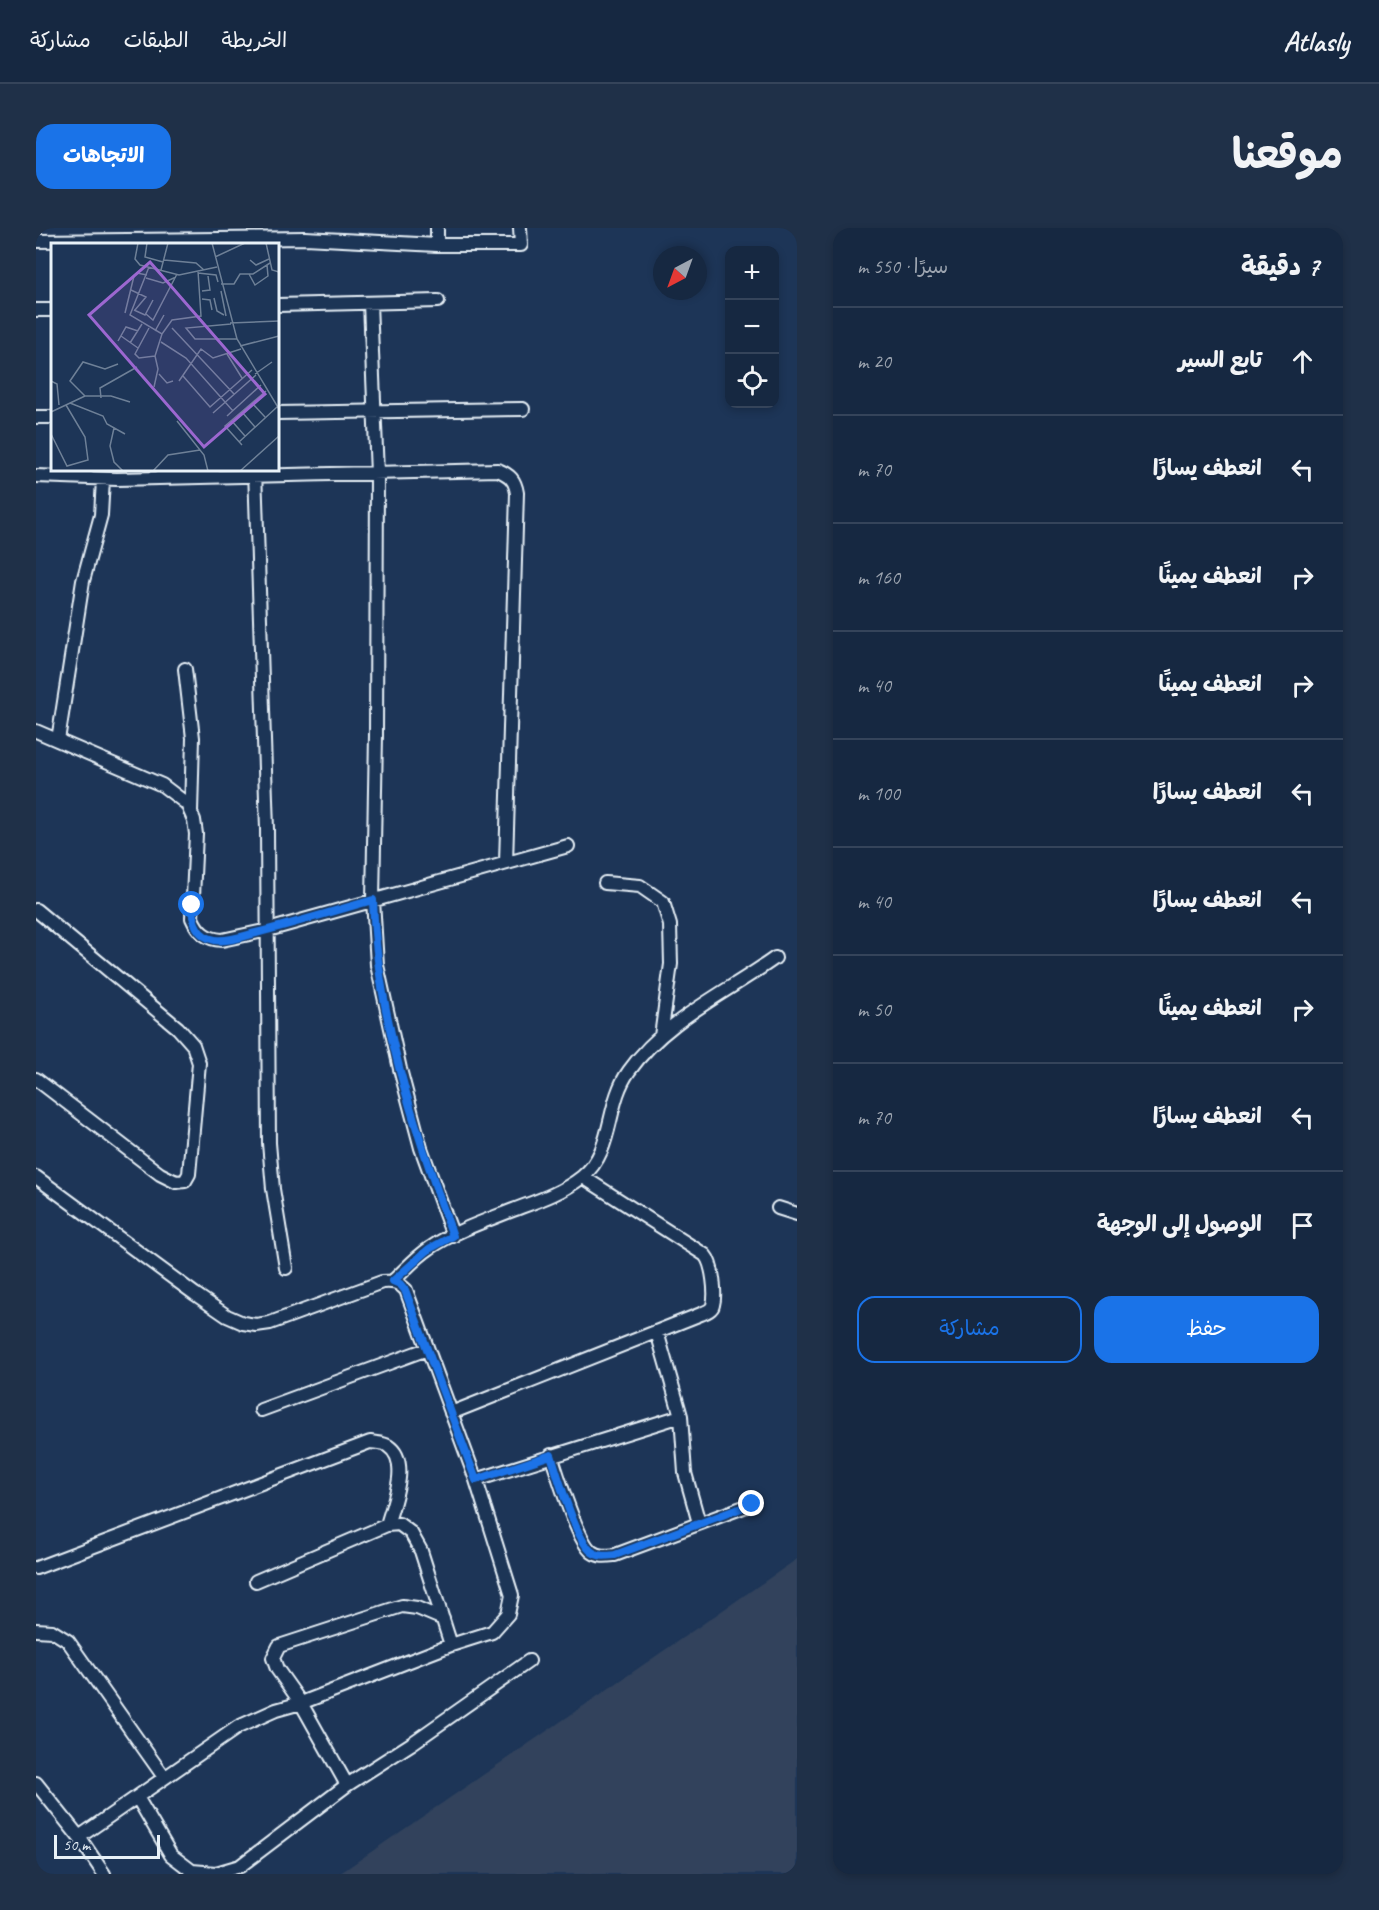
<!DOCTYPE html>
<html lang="ar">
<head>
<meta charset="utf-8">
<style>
  body { margin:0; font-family:Caveat,"Playpen Sans Arabic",sans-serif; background:#1f3048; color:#f1f3f6; direction:rtl }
  .controls { position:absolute; right:18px; top:18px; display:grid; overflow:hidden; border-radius:12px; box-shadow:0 3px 9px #0003 }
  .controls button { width:54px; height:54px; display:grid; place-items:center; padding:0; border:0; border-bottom:2px solid #35445a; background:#162841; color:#f1f3f6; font:30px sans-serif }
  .compass { position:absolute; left:617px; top:18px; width:54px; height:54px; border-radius:50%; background:#162841; box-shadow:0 3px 9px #0003; rotate:221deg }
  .scale { position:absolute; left:18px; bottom:15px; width:106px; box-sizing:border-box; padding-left:6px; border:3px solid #e8f1f8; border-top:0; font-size:16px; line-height:21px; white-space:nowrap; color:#e8f1f8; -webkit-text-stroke:4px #1d3557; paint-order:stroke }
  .stop { position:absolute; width:18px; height:18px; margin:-14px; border:4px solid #1a73e8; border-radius:50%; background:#fff }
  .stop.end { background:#1a73e8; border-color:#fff; box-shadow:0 2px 6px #0008 }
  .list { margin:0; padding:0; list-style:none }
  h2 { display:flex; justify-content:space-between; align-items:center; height:78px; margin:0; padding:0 24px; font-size:26px }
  h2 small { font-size:20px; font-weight:400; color:#9ea6b1 }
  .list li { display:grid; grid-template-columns:39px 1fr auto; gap:18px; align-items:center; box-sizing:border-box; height:108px; padding:0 24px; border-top:2px solid #35445a }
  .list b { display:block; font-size:22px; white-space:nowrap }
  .list em { font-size:20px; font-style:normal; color:#9ea6b1 }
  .actions { display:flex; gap:12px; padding:18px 24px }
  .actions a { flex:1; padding:14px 0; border:2px solid #1a73e8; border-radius:18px; text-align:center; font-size:21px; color:#1a73e8 }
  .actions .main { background:#1a73e8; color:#fff }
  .icon { flex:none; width:33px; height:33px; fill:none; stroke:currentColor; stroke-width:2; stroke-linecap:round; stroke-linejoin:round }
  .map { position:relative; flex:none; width:761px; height:1646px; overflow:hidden; direction:ltr; border-radius:18px }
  header { display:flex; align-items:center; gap:36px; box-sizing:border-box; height:84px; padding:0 30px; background:#162841; border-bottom:2px solid #35445a }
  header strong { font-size:28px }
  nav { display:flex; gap:33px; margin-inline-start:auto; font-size:21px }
  .intro { display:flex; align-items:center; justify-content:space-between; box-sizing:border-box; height:144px; padding:0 36px }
  h1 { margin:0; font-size:42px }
  .button { padding:15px 27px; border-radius:18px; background:#1a73e8; color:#fff; font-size:21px; font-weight:700 }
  main { display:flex; gap:36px; padding:0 36px }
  aside { flex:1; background:#162841; border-radius:18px; box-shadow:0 3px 9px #0003 }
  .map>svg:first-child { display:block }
  .built { fill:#30425c }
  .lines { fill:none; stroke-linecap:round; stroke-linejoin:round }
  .minor-casing { stroke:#e8f1f8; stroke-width:16 }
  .minor { stroke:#1d3557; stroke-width:12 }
  .route { stroke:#1a73e8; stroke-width:8 }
  .inset-road { fill:none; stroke:#6e8097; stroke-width:1.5 }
  .view { fill:#9c67d0; fill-opacity:0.15; stroke:#9c67d0; stroke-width:3 }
  .inset-edge { fill:none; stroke:#e8f1f8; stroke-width:3 }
</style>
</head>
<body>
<header>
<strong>Atlasly</strong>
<nav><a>الخريطة</a><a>الطبقات</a><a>مشاركة</a></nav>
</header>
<div class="intro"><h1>موقعنا</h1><a class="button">الاتجاهات</a></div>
<main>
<aside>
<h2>7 دقيقة<small>سيرًا · 550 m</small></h2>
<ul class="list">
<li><svg class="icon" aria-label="ahead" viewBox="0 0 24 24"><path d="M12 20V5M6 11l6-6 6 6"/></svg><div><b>تابع السير</b></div><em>20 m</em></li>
<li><svg class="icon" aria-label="left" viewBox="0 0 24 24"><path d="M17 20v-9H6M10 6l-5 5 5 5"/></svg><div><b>انعطف يسارًا</b></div><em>70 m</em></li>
<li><svg class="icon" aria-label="right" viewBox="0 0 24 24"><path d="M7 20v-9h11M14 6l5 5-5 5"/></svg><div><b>انعطف يمينًا</b></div><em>160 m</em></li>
<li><svg class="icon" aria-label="right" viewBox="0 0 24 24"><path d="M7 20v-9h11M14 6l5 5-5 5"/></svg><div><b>انعطف يمينًا</b></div><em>40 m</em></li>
<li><svg class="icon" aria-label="left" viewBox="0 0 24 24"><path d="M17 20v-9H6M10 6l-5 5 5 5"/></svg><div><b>انعطف يسارًا</b></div><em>100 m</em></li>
<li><svg class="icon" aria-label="left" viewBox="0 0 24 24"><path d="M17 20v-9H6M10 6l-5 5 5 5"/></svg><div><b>انعطف يسارًا</b></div><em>40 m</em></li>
<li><svg class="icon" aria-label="right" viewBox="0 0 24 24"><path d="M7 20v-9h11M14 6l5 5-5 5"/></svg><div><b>انعطف يمينًا</b></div><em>50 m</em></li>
<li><svg class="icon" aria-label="left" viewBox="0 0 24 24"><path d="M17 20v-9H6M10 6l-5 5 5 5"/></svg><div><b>انعطف يسارًا</b></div><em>70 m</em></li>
<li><svg class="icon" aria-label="arrive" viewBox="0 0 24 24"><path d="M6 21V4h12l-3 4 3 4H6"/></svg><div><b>الوصول إلى الوجهة</b></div></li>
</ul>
<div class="actions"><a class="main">حفظ</a><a>مشاركة</a></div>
</aside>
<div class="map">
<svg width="761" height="1646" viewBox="0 0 761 1646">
  <rect width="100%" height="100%" fill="#1d3557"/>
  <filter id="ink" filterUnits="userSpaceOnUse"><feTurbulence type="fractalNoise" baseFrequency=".0167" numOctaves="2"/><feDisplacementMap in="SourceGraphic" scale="12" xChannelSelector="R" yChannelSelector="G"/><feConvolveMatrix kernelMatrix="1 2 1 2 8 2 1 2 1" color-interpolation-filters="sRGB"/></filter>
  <g filter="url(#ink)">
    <path class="built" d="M 761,1331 L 761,1646 L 303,1646 Z"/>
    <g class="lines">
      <defs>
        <path id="minor" d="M 401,0 L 401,17
          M 0,13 L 269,10 L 401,17 L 485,17 L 484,0
          M 334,75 L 341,246 L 340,507 L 337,672 L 341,737 L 364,841 L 385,920 L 417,1008
          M 242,77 L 402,73
          M 0,82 L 16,82
          M 242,185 L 487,181
          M 0,189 L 16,189
          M 219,242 L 231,601 L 233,915 L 237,961 L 250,1040
          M 0,248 L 81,251 L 462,242 C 474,247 479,252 481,265 L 470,635
          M 149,441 L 157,510 L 155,584
          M 0,503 L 126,557 L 151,576 L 158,592 L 160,606 L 156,690 C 162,704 170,711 186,712 L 232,702 L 532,618
          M 22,512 L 47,353 L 65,287 L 67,251
          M 569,655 L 604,658 L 627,674 L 634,697 L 635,736 L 625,808
          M 0,682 L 142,800 L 157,817 L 163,835 L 153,946 L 149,953 L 140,954 L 124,946 L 0,851
          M 0,949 L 159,1066 L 191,1088 L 207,1095 L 220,1097 L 234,1095 L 346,1054 C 357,1053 362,1054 370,1062 L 440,1252 L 476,1367 L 472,1386 L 456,1404 L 415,1417 L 265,1475 L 240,1482 L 202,1499 L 43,1609
          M 742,980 L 761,986
          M 357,1053 C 369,1042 380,1029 394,1020 C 419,1003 449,993 477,982 C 501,973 526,965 546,949 C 579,922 569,876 593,843 C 630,791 689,766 739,730
          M 621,1104 L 645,1188 L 649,1245 L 663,1295
          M 225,1182 L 391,1121
          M 415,1185 L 665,1086 C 670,1084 676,1082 677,1077 C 680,1066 677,1036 669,1027 L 547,949
          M 515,1227 C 522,1247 541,1313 556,1324 C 563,1329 570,1328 579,1327 L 716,1276
          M 440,1252 L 645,1188
          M 0,1340 L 334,1214 C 340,1215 348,1215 352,1218 C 375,1233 357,1275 351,1297
          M 220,1353 L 351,1297 L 363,1296 L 375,1305 L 385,1323 L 415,1417
          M 0,1402 L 16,1403 L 32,1413 L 128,1549
          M 0,1555 L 43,1609 L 68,1646
          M 311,1557 L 265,1475 L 241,1441 L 237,1430 L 243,1418 L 366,1378 L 381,1380 L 407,1391
          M 101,1569 L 135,1627 L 156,1643 L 180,1645 L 204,1638 L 311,1557 L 375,1516 L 493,1433"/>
      </defs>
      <use href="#minor" class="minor-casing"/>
      <use href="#minor" class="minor"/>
    </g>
  </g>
  <g class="lines" filter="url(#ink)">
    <path class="route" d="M 156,677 C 156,693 161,709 179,712 C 192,714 208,708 220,705 C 259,695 298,683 337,672 C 341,788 378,899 417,1008 L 393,1021 L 357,1053 L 364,1056 L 369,1062 L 440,1252 L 515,1227 C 522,1248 540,1313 556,1324 C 563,1329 570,1328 579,1327 L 716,1276"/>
  </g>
  <g transform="translate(15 15)">
    <rect width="228" height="228" fill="#1d3557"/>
    <path class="inset-road" d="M 87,0 L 84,16 L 89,22 L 128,32 L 166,24M 96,0 L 94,14 L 112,19M 161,0 L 186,96 L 228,166M 215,0 L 221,27 L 228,29M 164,14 L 194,0M 113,17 L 145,20 L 153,27M 199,17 L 205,22 L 218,16M 98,24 L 79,72 L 111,91 L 121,77 L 150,73 L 147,28M 110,27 L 117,0M 147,30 L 165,32 L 167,39M 198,31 L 204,42 L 217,33 L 216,22M 95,35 L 112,40 L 125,34M 170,41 L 183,41 L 189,31 L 202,31 L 219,20M 80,47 L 95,54 L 84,67M 151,48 L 159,47 L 157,33M 170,48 L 175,73M 163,55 L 166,68 L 173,72M 151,56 L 159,57 L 161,67M 83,67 L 94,72 L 102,57M 74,70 L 83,33 L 86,30 L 96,32M 95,71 L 102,77 L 126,31M 179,80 L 228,78M 180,81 L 135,85 L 144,96 L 186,96M 98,85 L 84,111 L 88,115 L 104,113M 121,85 L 183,151M 104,88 L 113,72M 70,93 L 87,105M 67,98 L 75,84 L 87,88M 110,99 L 135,115 L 182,168M 79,100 L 91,81M 189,103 L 228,93M 176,111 L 191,135M 67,121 L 54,126 L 32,119 L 19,138 L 34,153 L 60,153 L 79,159M 108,131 L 116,140 L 122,138M 204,131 L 221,119M 132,133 L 159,164 L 201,127M 0,138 L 6,141 L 8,162M 128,138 L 150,106 L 162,115 L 190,106M 103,144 L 107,126 L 104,113 L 111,91M 50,155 L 49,145 L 86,124M 19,160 L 52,173 L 56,181 L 74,191M 201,160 L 214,174M 0,169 L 34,153M 191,169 L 204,184M 162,170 L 205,132M 176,173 L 210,142M 180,177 L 194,193M 126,178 L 153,212 L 157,228M 63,185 L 59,203 L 63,219 L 72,228M 0,191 L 16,223 L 37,217 L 34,194 L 15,162M 188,199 L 226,164M 191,202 L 174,183 L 215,148M 102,228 L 117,212 L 149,207M 189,228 L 228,193"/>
    <path class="view" d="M 99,19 L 214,151 L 153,204 L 38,72 Z"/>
    <rect width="228" height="228" class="inset-edge"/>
  </g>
</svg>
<div class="controls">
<button>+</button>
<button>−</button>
<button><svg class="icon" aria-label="locate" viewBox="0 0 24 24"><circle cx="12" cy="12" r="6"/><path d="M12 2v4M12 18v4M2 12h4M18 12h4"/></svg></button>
</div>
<svg class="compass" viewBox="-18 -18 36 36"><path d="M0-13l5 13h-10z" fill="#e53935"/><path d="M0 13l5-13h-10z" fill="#9ea6b1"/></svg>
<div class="scale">50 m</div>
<div class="stop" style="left:156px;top:677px"></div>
<div class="stop end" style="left:716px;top:1276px"></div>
</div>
</main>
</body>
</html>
